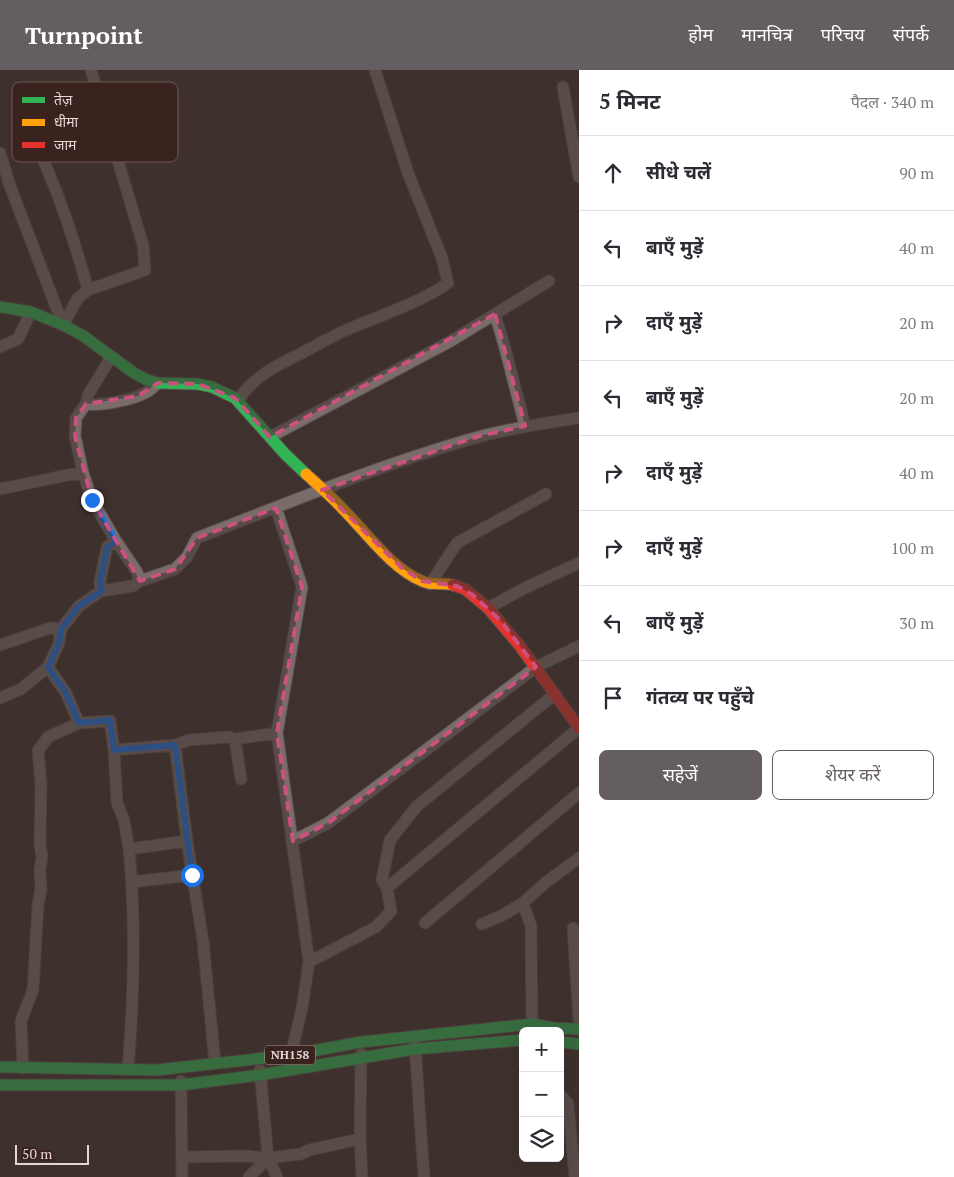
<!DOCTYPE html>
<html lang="hi">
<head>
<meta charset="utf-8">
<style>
  body { margin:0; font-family:"PT Serif","Noto Sans Devanagari",serif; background:#f7f7f7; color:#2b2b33 }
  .controls { position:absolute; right:15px; bottom:15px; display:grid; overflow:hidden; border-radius:8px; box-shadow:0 5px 20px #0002 }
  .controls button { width:45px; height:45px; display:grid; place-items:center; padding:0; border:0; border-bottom:1px solid #e1e1e2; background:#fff; color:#2b2b33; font:25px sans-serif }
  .scale { position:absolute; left:15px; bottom:12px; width:74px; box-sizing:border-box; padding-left:5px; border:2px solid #e7d7d4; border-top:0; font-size:14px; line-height:18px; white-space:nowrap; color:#e7d7d4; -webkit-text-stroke:4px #3a231f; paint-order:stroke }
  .stop { position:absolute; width:15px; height:15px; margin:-11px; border:4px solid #1a73e8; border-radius:50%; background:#fff }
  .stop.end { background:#1a73e8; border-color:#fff; box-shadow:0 1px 5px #0008 }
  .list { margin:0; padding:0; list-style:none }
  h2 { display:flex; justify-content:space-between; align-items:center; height:65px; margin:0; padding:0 20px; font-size:21px }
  h2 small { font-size:16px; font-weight:400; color:#7c7c81 }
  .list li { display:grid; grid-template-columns:32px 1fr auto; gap:15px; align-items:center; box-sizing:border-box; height:75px; padding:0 20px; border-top:1px solid #e1e1e2 }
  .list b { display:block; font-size:19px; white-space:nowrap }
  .list em { font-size:16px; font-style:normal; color:#7c7c81 }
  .actions { display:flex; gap:10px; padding:15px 20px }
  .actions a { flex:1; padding:11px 0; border:1px solid #655e61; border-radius:8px; text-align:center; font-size:18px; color:#655e61 }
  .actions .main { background:#655e61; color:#fff }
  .icon { flex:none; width:28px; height:28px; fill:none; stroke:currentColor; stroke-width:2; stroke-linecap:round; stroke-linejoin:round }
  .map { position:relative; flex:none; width:579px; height:1107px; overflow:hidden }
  header { display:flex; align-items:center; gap:30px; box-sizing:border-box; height:70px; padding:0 25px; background:#655e61; color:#fff }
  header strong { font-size:24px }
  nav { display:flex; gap:28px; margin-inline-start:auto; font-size:18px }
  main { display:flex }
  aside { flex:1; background:#fff }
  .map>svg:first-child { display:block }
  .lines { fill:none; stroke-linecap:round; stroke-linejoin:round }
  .street-casing { stroke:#5b504e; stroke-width:13 }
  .fast-casing { stroke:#5b504e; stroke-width:13 }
  .slow-casing { stroke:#5b504e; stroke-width:13 }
  .jam-casing { stroke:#5b504e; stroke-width:13 }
  .street { stroke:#796c69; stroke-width:11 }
  .fast { stroke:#30b455; stroke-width:11 }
  .slow { stroke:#ff9f0a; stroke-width:11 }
  .jam { stroke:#e5322d; stroke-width:11 }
  .route { stroke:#1a73e8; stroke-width:6 }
  .marked { fill:none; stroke:#cd517f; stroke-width:4; stroke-dasharray:10 6; stroke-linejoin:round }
  .labels { text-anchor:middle; stroke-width:4; stroke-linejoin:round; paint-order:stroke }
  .shield { fill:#3a231f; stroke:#b3a19e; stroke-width:1 }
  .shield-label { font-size:12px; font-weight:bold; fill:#e7d7d4 }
  .key { fill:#3a231f; stroke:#6e5955; stroke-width:1 }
  .key-label { font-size:14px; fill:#e7d7d4 }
</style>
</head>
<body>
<header>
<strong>Turnpoint</strong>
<nav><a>होम</a><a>मानचित्र</a><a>परिचय</a><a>संपर्क</a></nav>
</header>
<main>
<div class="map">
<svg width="579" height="1107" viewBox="0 0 579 1107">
  <rect width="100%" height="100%" fill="#3e312e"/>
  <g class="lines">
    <defs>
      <path id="street" d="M 563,17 L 579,107
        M 34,69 C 57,118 74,168 88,220
        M 0,83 L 10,116 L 63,255
        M 495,244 L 505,278 L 525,356
        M 63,255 L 78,228 L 88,220 L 145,200 L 143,175 L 91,0
        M 0,277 L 18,269 L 31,242
        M 111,287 L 88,325 L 86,334 L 76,348 L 75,366 L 83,403 L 92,430 L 116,471 L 137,502 L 140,511
        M 238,331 C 251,308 277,295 300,284 C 317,275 334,265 351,258 C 384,244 419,233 448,213 L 442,188 L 408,103 L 375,0
        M 86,334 C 101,336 132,330 145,323 C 150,321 154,316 158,313
        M 270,367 L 449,272 L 549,211
        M 0,419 L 68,405 L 83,403
        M 276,438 L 302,517 L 277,663 L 309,892 L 302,938 L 291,985
        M 430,514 L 457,473 L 546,424
        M 101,521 L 100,512 L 107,477 L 116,471
        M 488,538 L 527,517 L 579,493
        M 0,575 L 50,558 L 61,559
        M 48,597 L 66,623 L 79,653
        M 0,628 L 21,619 L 48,597 L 59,573 L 61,559 L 79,536 L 101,521 L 133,516 L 140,511 L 175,499 L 187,487 L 197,468 C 290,432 382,394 478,367 C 511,358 545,353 579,348
        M 235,669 L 241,709
        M 175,675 L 187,771
        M 114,680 L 175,675 L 189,670 L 228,667 L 235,669 L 277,663
        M 293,771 L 328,753 L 450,662 L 536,597 L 579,576
        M 132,812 L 192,805
        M 387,818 L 579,658
        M 523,833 L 531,856 L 532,960
        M 425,853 L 579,723
        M 482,854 L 501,846 L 523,833 L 545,813 L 579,788
        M 573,858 L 579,950
        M 309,892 L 376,857 L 391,841 L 387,818 L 382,810 L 390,770 L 417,736 L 555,624
        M 415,975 L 424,1107
        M 361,984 L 360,1069 L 362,1107
        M 23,998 L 21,951 L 33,920 L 38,835 L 41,819 L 40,800 L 42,787 L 40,775 L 41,713 L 38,681 L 48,667 L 79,653 L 110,651 L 114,680 L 117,733 L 124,750 L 129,779
        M 128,999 C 134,926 136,852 129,779 L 187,771 L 203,871 L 215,993
        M 260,1000 L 268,1088 L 277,1107
        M 181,1011 L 182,1107
        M 560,1025 L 568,1033 L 575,1107
        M 182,1087 L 246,1086 L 268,1088 L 301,1084 L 309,1080 L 360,1069
        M 249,1107 L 268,1088"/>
      <path id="fast" d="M 0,237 L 31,242 L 63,255 L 82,265 L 134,303 L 147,310 L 158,313 L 198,314 L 212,317 L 235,328 L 285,384 L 306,404
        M 560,972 L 579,974
        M 0,997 L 157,1000 L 291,985 L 361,972 L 532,954 L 554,958 L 579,959
        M 0,1015 L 181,1015 L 260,1005 L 415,979 L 523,970"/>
      <path id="slow" d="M 306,404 C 318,415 331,426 342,438 C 366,462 391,498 422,511 C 433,516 443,512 453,515"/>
      <path id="jam" d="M 453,515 L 465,519 L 488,538 L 520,576 L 579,658"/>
    </defs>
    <use href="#street" class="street-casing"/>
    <use href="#fast" class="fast-casing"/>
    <use href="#slow" class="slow-casing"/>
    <use href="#jam" class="jam-casing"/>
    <use href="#street" class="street"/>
    <use href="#fast" class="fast"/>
    <use href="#slow" class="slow"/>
    <use href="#jam" class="jam"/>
  </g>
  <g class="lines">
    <path class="route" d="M 92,430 L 116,471 L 107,478 L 100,512 L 102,521 L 79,536 L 61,559 L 59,573 L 48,597 L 66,623 L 79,653 L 110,650 L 114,680 L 175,675 L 192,805"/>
  </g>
  <path d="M0 0H579V1107H0ZM 495,244 L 525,356 L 479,366 L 322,420 L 402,498 L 422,511 L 457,516 L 473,525 L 501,551 L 536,597 L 328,753 L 293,771 L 277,663 L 302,517 L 276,438 L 197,468 L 175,499 L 140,511 L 92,430 L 75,366 L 76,348 L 86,334 L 138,326 L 158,313 L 198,314 L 235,328 L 270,367 Z" fill="#3e312e" fill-opacity=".55" fill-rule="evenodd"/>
  <path class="marked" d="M 495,244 L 525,356 L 479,366 L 322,420 L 402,498 L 422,511 L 457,516 L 473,525 L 501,551 L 536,597 L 328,753 L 293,771 L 277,663 L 302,517 L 276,438 L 197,468 L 175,499 L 140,511 L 92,430 L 75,366 L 76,348 L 86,334 L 138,326 L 158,313 L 198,314 L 235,328 L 270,367 Z"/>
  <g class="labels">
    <rect class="shield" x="265" y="975.5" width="50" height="19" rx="4"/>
    <g class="shield-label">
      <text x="290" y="989">NH158</text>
    </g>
  </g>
  <rect x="12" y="12" width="166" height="80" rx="8" class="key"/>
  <rect x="22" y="27" width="23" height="6" fill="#30b455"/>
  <rect x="22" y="49" width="23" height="7" fill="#ff9f0a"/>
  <rect x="22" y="72" width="23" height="6" fill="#e5322d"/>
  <g class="key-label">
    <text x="54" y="35">तेज़</text>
    <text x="54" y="57">धीमा</text>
    <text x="54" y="80">जाम</text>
  </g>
</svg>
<div class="controls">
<button>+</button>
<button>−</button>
<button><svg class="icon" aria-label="layers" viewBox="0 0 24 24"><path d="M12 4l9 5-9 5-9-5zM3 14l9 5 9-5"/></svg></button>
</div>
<div class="scale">50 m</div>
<div class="stop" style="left:192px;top:805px"></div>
<div class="stop end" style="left:92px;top:430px"></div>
</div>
<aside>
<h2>5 मिनट<small>पैदल · 340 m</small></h2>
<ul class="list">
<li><svg class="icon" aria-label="ahead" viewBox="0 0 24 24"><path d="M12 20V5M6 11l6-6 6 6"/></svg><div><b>सीधे चलें</b></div><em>90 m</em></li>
<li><svg class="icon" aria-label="left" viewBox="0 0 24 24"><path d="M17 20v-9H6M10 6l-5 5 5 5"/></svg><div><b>बाएँ मुड़ें</b></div><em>40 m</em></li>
<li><svg class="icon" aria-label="right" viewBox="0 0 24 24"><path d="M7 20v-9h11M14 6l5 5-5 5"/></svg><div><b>दाएँ मुड़ें</b></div><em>20 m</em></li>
<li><svg class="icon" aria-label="left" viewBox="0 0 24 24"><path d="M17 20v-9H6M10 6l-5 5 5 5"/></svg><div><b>बाएँ मुड़ें</b></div><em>20 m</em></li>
<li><svg class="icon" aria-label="right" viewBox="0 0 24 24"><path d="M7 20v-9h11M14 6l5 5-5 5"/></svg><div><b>दाएँ मुड़ें</b></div><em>40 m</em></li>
<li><svg class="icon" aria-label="right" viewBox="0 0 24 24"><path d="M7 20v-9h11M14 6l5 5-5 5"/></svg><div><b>दाएँ मुड़ें</b></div><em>100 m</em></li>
<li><svg class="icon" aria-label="left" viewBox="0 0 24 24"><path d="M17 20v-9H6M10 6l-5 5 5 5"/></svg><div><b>बाएँ मुड़ें</b></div><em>30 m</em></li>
<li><svg class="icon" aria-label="arrive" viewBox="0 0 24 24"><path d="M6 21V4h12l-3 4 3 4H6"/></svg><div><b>गंतव्य पर पहुँचे</b></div></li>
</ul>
<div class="actions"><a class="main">सहेजें</a><a>शेयर करें</a></div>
</aside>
</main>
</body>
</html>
